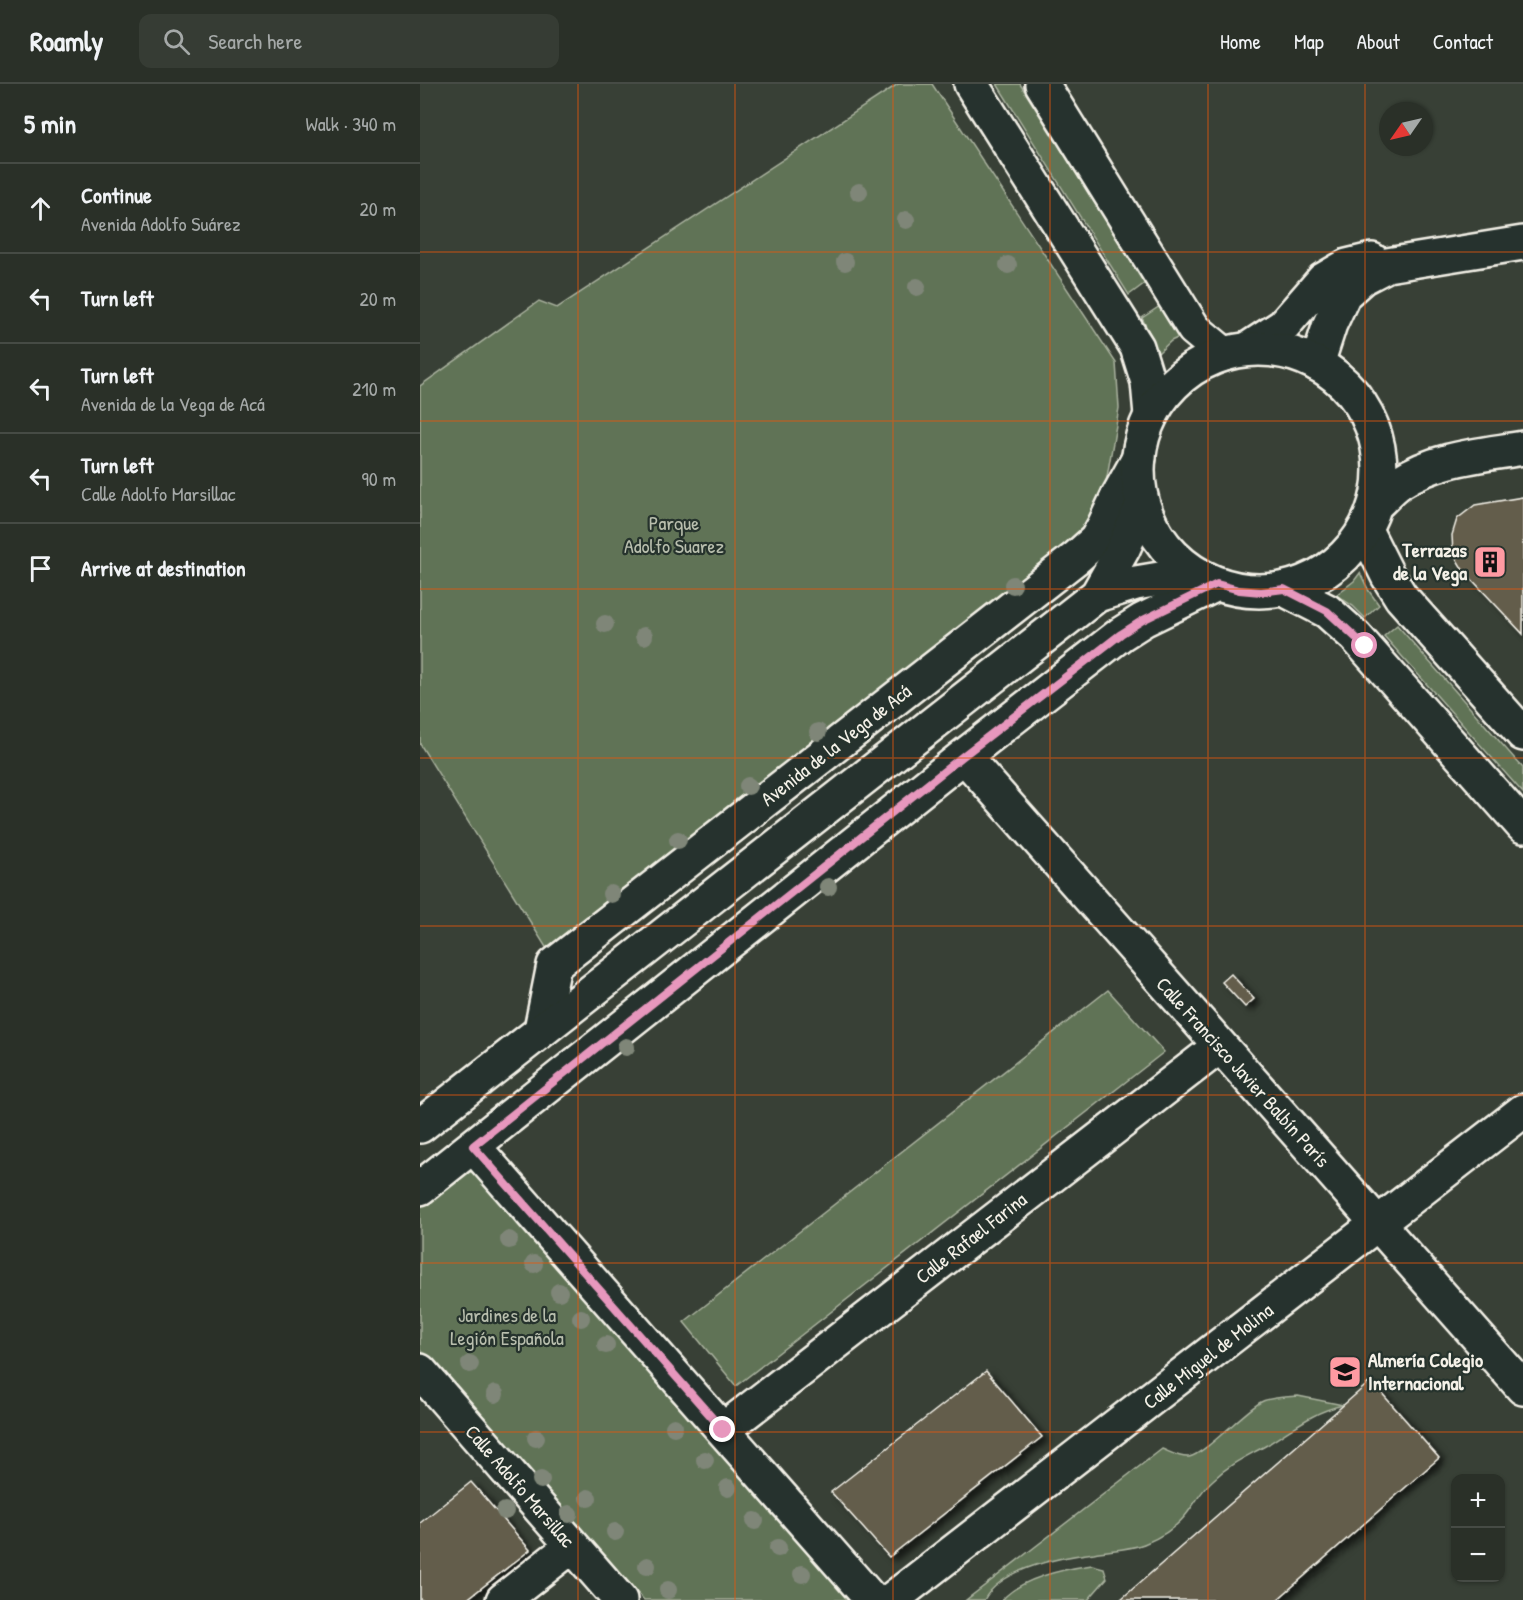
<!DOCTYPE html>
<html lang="en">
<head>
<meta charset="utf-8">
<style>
  body { margin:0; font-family:"Patrick Hand",sans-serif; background:#363c34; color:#f1f3f6 }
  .controls { position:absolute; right:18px; bottom:18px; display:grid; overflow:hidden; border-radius:12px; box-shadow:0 2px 4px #0004 }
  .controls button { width:54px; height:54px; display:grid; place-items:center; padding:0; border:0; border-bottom:2px solid #464b45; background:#2a3028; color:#f1f3f6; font:30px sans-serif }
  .compass { position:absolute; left:959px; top:18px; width:54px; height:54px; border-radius:50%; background:#2a3028; box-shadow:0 2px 4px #0004; rotate:236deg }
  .stop { position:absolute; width:18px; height:18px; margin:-14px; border:4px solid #e797bd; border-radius:50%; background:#fff }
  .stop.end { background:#e797bd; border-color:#fff; box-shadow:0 2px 6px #0008 }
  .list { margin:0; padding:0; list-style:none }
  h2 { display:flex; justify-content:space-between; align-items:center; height:78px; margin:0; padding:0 24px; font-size:26px }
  h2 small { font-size:20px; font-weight:400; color:#a5a9a8 }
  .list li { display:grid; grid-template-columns:39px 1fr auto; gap:18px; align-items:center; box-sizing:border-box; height:90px; padding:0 24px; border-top:2px solid #464b45 }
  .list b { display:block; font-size:22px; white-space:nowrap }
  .list p { margin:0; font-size:20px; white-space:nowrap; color:#a5a9a8 }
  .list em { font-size:20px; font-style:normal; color:#a5a9a8 }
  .icon { flex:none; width:33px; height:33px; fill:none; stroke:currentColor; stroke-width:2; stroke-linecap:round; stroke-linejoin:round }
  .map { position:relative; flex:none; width:1103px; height:1516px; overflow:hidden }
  header { display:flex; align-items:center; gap:36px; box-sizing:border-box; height:84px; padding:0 30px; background:#2a3028; border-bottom:2px solid #464b45 }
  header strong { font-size:28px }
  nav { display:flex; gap:33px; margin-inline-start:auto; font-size:21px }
  .search { width:420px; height:54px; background:#363c34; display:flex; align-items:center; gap:15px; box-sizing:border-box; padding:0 21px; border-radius:12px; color:#a5a9a8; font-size:22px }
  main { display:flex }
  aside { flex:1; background:#2a3028 }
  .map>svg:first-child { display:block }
  .green { fill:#607356; stroke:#aab29f; stroke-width:1.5 }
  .building { fill:#635d4c; stroke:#f4f1e8; stroke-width:1.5; filter:url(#shadow) }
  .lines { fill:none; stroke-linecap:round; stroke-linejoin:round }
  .minor-casing { stroke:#f4f1e8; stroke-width:38 }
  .major-casing { stroke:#f4f1e8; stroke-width:38 }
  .minor { stroke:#26332d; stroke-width:33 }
  .major { stroke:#26332d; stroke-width:33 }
  .tree { fill:#7f8678 }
  .route { stroke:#e797bd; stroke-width:8 }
  .grid { fill:none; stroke:#e8590c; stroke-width:1.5; stroke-opacity:0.55 }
  .labels { text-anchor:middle; stroke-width:4.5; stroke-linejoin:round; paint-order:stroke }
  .park-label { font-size:20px; fill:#b9bfae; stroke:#26332d }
  .poi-label { font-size:20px; font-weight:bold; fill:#f4f1e8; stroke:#26332d; text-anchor:end }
  .street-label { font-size:20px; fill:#f4f1e8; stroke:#26332d }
</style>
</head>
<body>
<header>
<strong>Roamly</strong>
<div class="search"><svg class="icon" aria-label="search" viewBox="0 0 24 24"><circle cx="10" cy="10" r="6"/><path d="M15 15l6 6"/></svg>Search here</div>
<nav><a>Home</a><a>Map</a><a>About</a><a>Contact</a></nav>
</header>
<main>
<aside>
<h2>5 min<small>Walk · 340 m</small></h2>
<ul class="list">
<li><svg class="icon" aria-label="ahead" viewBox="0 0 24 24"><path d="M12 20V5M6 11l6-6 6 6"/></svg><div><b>Continue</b><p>Avenida Adolfo Suárez</p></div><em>20 m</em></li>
<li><svg class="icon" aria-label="left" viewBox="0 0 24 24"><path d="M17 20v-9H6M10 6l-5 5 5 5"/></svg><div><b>Turn left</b></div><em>20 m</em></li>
<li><svg class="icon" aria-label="left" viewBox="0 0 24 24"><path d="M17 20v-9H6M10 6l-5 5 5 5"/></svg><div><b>Turn left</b><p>Avenida de la Vega de Acá</p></div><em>210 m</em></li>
<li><svg class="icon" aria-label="left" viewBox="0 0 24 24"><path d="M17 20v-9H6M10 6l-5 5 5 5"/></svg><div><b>Turn left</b><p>Calle Adolfo Marsillac</p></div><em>90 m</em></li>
<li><svg class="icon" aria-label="arrive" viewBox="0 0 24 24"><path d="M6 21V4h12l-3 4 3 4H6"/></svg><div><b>Arrive at destination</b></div></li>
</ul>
</aside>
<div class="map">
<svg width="1103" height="1516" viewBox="0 0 1103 1516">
  <defs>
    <filter id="shadow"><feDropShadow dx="6" dy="4" stdDeviation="3" flood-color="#0009"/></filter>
  </defs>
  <rect width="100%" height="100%" fill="#384036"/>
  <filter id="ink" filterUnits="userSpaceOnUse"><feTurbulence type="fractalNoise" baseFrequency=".0167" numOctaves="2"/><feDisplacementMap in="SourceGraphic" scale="12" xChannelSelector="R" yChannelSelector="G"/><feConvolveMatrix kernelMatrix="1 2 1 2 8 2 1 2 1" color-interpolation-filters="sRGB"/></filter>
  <g filter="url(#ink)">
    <path class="green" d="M 478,0 L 512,0 L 696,279 L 699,324 L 685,404 L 684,442 L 127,865 L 0,660 L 0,302 L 119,217 L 137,224 Z
      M 577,0 L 600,0 L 725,199 L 709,211 Z
      M 740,222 L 750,238 L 766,250 L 751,257 L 737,270 L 730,250 L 722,234 Z
      M 940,489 L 949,507 L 959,521 L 945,534 L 933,522 L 916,511 L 934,497 Z
      M 977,541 L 1103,684 L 1103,709 L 964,552 Z
      M 688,906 L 744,968 L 316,1302 L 264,1238 Z
      M 48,1087 L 56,1090 L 435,1516 L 224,1516 L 0,1266 L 0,1114 L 35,1089 Z
      M 878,1312 L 923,1321 C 892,1328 873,1345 847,1361 C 826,1373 811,1379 793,1396 C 781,1406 775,1420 765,1432 C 755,1444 739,1454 724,1460 C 708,1466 690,1466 674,1469 C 641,1473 581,1484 564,1516 L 546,1516 L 742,1365 C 750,1368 760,1374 769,1373 C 785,1370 823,1328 841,1318 C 851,1313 866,1313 878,1312 Z
      M 672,1481 L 684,1484 L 687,1494 L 668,1516 L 582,1516 C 602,1493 644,1485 672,1481 Z"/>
    <path class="building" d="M 1103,413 L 1103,550 L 1043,486 L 1033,469 L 1032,451 L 1037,435 L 1055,421 Z
      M 811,890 L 834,915 L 825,923 L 802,898 Z
      M 566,1287 L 622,1353 L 469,1473 L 411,1408 Z
      M 951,1297 L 1019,1374 L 857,1516 L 700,1516 Z
      M 51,1398 L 110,1466 L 46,1516 L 0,1516 L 0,1439 Z"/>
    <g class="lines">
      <defs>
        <path id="minor" d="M 551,0 L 717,263 L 728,298 L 731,331
          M 622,0 L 774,245 L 804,270
          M 828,265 L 863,242 L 903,196 L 927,182 L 952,176
          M 897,280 L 910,240 L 924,210 L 942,194 L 967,181 L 1103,159
          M 945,446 L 968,492 L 981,513 L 1103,650
          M 864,505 L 907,527 L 936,553 L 1103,742
          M 544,672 L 1103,1304
          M 121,946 L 134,881 L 657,473 L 676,456 L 684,442 L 698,412 L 719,374
          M 53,1062 L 452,1516
          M 0,1104 L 544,672 L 701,550 L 723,536 L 797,500
          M 0,1287 L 200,1516
          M 303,1346 L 800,962
          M 83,1516 L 152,1462
          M 471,1516 L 1103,1027"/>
        <path id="major" d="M718 386a121 121 0 1 1 242 0a121 121 0 1 1-242 0Z
          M 956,420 C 964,413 971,404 980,398 C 1016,374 1062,371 1103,364
          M 677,511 L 716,499 L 775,489
          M 0,1042 L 677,511 L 703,465 L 723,420"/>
      </defs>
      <use href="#minor" class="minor-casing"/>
      <use href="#major" class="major-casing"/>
      <use href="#minor" class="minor"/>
      <use href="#major" class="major"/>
    </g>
    <g class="tree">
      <circle cx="439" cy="108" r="9"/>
      <circle cx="486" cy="136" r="9"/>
      <circle cx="425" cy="178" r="9"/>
      <circle cx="588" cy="181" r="9"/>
      <circle cx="497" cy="203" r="9"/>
      <circle cx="593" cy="501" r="9"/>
      <circle cx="185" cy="540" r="9"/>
      <circle cx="224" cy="552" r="9"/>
      <circle cx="398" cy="648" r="9"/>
      <circle cx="328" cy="702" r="9"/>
      <circle cx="258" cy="756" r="9"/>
      <circle cx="408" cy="803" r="9"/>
      <circle cx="191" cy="810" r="9"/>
      <circle cx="206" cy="963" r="9"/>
      <circle cx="89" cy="1156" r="9"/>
      <circle cx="114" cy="1180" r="9"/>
      <circle cx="139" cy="1208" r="9"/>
      <circle cx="161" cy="1234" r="9"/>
      <circle cx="186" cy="1261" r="9"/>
      <circle cx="50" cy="1280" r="9"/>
      <circle cx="75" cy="1310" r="9"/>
      <circle cx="254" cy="1343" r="9"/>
      <circle cx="116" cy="1354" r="9"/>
      <circle cx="285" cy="1376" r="9"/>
      <circle cx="121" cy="1396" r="9"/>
      <circle cx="308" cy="1404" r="9"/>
      <circle cx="168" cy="1414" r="9"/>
      <circle cx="85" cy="1427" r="9"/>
      <circle cx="149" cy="1430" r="9"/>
      <circle cx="335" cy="1437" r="9"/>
      <circle cx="195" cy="1448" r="9"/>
      <circle cx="358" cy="1464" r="9"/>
      <circle cx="227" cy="1482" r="9"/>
      <circle cx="382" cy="1490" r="9"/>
      <circle cx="248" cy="1506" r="9"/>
    </g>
  </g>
  <g class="lines" filter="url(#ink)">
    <path class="route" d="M 303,1346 L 53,1062 L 543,672 L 701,550 L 723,536 L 797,500 L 819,506 L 841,508 L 864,505 L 907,527 L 945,562"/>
  </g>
  <path class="grid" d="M 158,0 L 158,1516M 315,0 L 315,1516M 473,0 L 473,1516M 630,0 L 630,1516M 788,0 L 788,1516M 945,0 L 945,1516M 0,168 L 1103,168M 0,337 L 1103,337M 0,505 L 1103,505M 0,674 L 1103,674M 0,842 L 1103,842M 0,1011 L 1103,1011M 0,1179 L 1103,1179M 0,1348 L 1103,1348"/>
  <defs>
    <symbol id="building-square" viewBox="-11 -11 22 22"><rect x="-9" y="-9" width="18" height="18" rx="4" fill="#ff9aa2" stroke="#26332d"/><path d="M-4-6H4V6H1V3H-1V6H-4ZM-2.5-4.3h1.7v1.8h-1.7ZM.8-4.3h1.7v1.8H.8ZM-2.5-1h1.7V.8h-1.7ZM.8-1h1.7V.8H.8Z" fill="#111"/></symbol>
    <symbol id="school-square" viewBox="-11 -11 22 22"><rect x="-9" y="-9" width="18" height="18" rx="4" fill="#ff9aa2" stroke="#26332d"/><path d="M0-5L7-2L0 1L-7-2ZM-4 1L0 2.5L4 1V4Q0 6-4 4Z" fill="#111"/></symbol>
  </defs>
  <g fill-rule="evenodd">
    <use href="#building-square" x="1051" y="459" width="38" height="38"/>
    <use href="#school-square" x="906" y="1269" width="38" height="38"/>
  </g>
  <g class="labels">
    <g class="park-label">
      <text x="254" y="446">Parque<tspan x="254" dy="23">Adolfo Suarez</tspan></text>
      <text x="87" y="1238">Jardines de la<tspan x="87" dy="23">Legión Española</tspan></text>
    </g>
    <g class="poi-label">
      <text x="1047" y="473">Terrazas<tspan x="1047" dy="23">de la Vega</tspan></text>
      <text x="948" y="1283" text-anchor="start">Almería Colegio<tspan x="948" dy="23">Internacional</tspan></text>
    </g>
    <g class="street-label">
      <text transform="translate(416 661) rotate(-38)" y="7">Avenida de la Vega de Acá</text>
      <text transform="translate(823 988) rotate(48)" y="7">Calle Francisco Javier Balbín París</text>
      <text transform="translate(551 1154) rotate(-38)" y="7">Calle Rafael Farina</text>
      <text transform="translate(788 1272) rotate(-38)" y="7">Calle Miguel de Molina</text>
      <text transform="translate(100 1402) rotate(49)" y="7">Calle Adolfo Marsillac</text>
    </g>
  </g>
</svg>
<div class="controls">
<button>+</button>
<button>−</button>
</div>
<svg class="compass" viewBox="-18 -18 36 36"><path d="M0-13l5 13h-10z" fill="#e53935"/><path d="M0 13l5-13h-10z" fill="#a5a9a8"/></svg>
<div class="stop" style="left:945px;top:562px"></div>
<div class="stop end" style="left:303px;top:1346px"></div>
</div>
</main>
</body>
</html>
